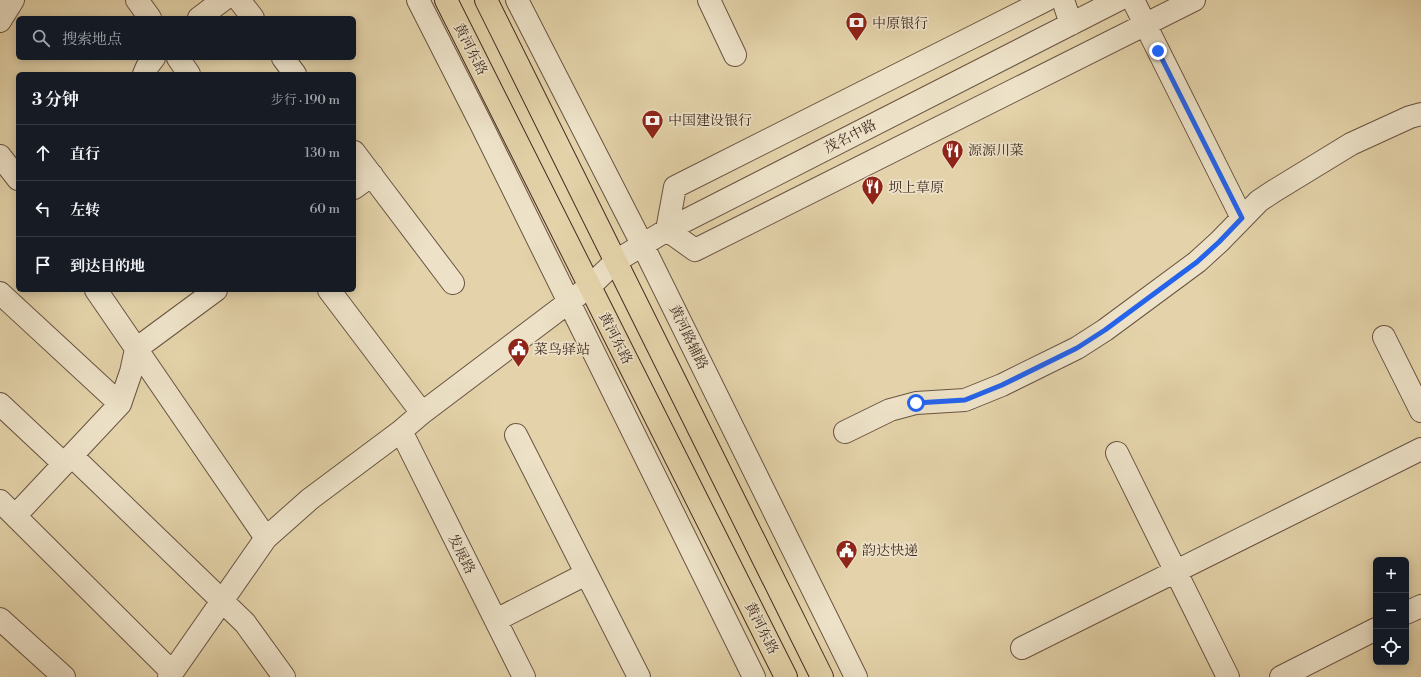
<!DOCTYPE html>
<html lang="zh">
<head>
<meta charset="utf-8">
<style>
  body { margin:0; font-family:"Libre Bodoni","Noto Serif SC",serif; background:#20242c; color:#f1f3f6 }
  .controls { position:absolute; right:12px; bottom:12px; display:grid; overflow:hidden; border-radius:6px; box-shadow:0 2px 10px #0003 }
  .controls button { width:36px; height:36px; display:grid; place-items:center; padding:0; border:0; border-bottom:1px solid #363941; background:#171b24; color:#f1f3f6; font:20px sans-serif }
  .stop { position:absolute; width:12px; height:12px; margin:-9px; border:3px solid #2563eb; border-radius:50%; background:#fff }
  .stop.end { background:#2563eb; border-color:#fff; box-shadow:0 1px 4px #0008 }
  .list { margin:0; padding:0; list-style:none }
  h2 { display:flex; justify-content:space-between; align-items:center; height:52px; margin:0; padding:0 16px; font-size:17px }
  h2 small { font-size:13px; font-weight:400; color:#9ea1a6 }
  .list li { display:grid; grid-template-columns:26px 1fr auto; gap:12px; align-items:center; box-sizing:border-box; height:56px; padding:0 16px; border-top:1px solid #363941 }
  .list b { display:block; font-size:15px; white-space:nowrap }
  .list em { font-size:13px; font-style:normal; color:#9ea1a6 }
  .icon { flex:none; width:22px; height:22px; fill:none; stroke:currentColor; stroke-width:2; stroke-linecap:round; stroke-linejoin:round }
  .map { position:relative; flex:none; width:1421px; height:677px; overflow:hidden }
  .search { position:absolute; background:#171b24; box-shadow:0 2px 10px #0003; left:16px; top:16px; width:340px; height:44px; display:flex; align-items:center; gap:10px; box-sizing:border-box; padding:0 14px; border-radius:6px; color:#9ea1a6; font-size:15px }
  .panel { position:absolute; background:#171b24; box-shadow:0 2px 10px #0003; left:16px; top:72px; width:340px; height:220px; border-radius:6px }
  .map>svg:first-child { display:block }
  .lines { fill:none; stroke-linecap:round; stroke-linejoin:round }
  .minor-casing { stroke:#695443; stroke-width:24 }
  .major-casing { stroke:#402a21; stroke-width:24 }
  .minor { stroke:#ede2c8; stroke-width:22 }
  .major { stroke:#e4d3aa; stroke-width:22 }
  .route { stroke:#2563eb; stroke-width:5 }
  .labels { text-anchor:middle; stroke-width:3.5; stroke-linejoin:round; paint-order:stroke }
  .poi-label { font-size:14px; fill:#402a21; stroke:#ede2c8; text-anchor:start }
  .street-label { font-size:14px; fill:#402a21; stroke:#ede2c8 }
</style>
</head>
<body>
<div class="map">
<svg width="1421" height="677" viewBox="0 0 1421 677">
  <rect width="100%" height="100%" fill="#e4d3aa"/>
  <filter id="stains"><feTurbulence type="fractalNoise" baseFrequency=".005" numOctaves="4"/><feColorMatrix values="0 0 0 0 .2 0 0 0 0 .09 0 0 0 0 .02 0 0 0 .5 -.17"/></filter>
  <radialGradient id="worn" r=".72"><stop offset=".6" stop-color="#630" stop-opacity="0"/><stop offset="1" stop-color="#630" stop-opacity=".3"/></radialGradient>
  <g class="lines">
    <defs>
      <path id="minor" d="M 137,0 L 150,18
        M 239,0 L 253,18
        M 418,0 L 481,124 L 754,677
        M 517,0 L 642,244 L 856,677
        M 709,0 L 735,55
        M 1046,0 L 675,187 L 667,230 L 695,250 L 1194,0
        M 1063,0 L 1071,24
        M 1133,0 L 1242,218
        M 199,18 L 223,0
        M 0,21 L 13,0
        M 178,58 L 189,74
        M 283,58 L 295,74
        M 144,74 L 147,67 L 154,58
        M 354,152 L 453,283
        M 0,156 L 18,179
        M 354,188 L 372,175
        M 96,290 L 266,538
        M 329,290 L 422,413
        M 0,293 L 120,404
        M 1384,337 L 1421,411
        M 0,404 L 64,464
        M 401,431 L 524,677
        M 845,432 L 890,410 L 916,403 L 965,400 L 1002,385 L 1077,348 L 1105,330 L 1197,262 L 1219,242 L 1259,201 L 1274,191 L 1351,144 L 1410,117 L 1421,114
        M 516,435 L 639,677
        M 1117,453 L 1228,677
        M 72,456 L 245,623 L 284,677
        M 0,501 L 172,672
        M 15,516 L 120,404 L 131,372 L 136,349 L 216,290
        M 1406,613 L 1421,606
        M 0,619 L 64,677
        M 496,620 L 586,574
        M 1022,648 L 1421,449
        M 169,677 L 266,538 L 310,499 L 401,431 L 422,413 L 590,286 L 616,261 L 667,230 L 1118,0
        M 1281,677 L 1376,629"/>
      <path id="major" d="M 446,0 L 786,677
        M 486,0 L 822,677"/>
    </defs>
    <use href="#minor" class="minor-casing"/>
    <use href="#major" class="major-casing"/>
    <use href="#minor" class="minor"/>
    <use href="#major" class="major"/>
  </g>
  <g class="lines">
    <path class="route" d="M 916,403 L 965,400 L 1002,385 L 1077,348 L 1105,330 L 1197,262 L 1219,242 L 1242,218 L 1158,51"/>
  </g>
  <defs>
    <symbol id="bank-pin" viewBox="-11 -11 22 30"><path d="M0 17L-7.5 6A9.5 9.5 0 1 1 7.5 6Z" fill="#8f2418" stroke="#ede2c8"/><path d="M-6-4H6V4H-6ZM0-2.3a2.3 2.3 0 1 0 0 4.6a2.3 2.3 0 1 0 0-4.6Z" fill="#fff"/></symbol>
    <symbol id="restaurant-pin" viewBox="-11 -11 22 30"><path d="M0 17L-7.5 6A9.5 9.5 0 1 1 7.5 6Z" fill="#8f2418" stroke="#ede2c8"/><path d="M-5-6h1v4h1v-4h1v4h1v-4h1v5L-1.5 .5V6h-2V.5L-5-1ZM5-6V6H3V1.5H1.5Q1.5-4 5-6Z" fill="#fff"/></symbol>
    <symbol id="civic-pin" viewBox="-11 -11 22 30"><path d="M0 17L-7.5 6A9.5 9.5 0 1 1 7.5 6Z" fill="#8f2418" stroke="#ede2c8"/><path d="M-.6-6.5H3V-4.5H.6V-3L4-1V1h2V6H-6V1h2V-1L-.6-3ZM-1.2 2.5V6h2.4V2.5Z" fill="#fff"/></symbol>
  </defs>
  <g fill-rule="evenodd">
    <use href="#bank-pin" x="844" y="10" width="25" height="34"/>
    <use href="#bank-pin" x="640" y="108" width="25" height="34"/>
    <use href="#restaurant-pin" x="940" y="138" width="25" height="34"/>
    <use href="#restaurant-pin" x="860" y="174" width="25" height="34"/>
    <use href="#civic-pin" x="506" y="336" width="25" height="34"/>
    <use href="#civic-pin" x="834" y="538" width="25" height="34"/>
  </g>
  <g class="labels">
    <g class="poi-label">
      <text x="872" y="28">中原银行</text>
      <text x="668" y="125">中国建设银行</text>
      <text x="968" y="155">源源川菜</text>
      <text x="888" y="192">坝上草原</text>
      <text x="534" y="354">菜鸟驿站</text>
      <text x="862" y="555">韵达快递</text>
    </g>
    <g class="street-label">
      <text transform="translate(471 49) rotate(63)" y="5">黄河东路</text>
      <text transform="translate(850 136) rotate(-27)" y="5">茂名中路</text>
      <text transform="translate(689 337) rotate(64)" y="5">黄河路辅路</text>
      <text transform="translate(616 338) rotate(63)" y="5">黄河东路</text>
      <text transform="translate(462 554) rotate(63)" y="5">发展路</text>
      <text transform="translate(762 628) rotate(63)" y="5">黄河东路</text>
    </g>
  </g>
  <rect width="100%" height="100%" filter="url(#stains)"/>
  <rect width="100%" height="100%" fill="url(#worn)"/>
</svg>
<div class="controls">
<button>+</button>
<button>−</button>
<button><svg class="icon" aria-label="locate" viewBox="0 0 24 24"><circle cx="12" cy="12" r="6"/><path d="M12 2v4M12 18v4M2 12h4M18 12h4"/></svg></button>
</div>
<div class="stop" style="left:916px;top:403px"></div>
<div class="stop end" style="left:1158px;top:51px"></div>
<div class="search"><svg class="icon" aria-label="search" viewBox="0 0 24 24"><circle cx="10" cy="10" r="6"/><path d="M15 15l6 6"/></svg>搜索地点</div>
<section class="panel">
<h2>3 分钟<small>步行 · 190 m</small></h2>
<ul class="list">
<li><svg class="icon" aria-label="ahead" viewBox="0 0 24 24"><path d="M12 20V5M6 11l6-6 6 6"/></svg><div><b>直行</b></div><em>130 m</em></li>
<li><svg class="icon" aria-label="left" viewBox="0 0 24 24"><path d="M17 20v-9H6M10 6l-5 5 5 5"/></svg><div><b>左转</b></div><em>60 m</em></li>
<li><svg class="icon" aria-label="arrive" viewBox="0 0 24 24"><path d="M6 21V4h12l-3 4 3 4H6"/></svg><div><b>到达目的地</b></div></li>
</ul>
</section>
</div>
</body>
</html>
